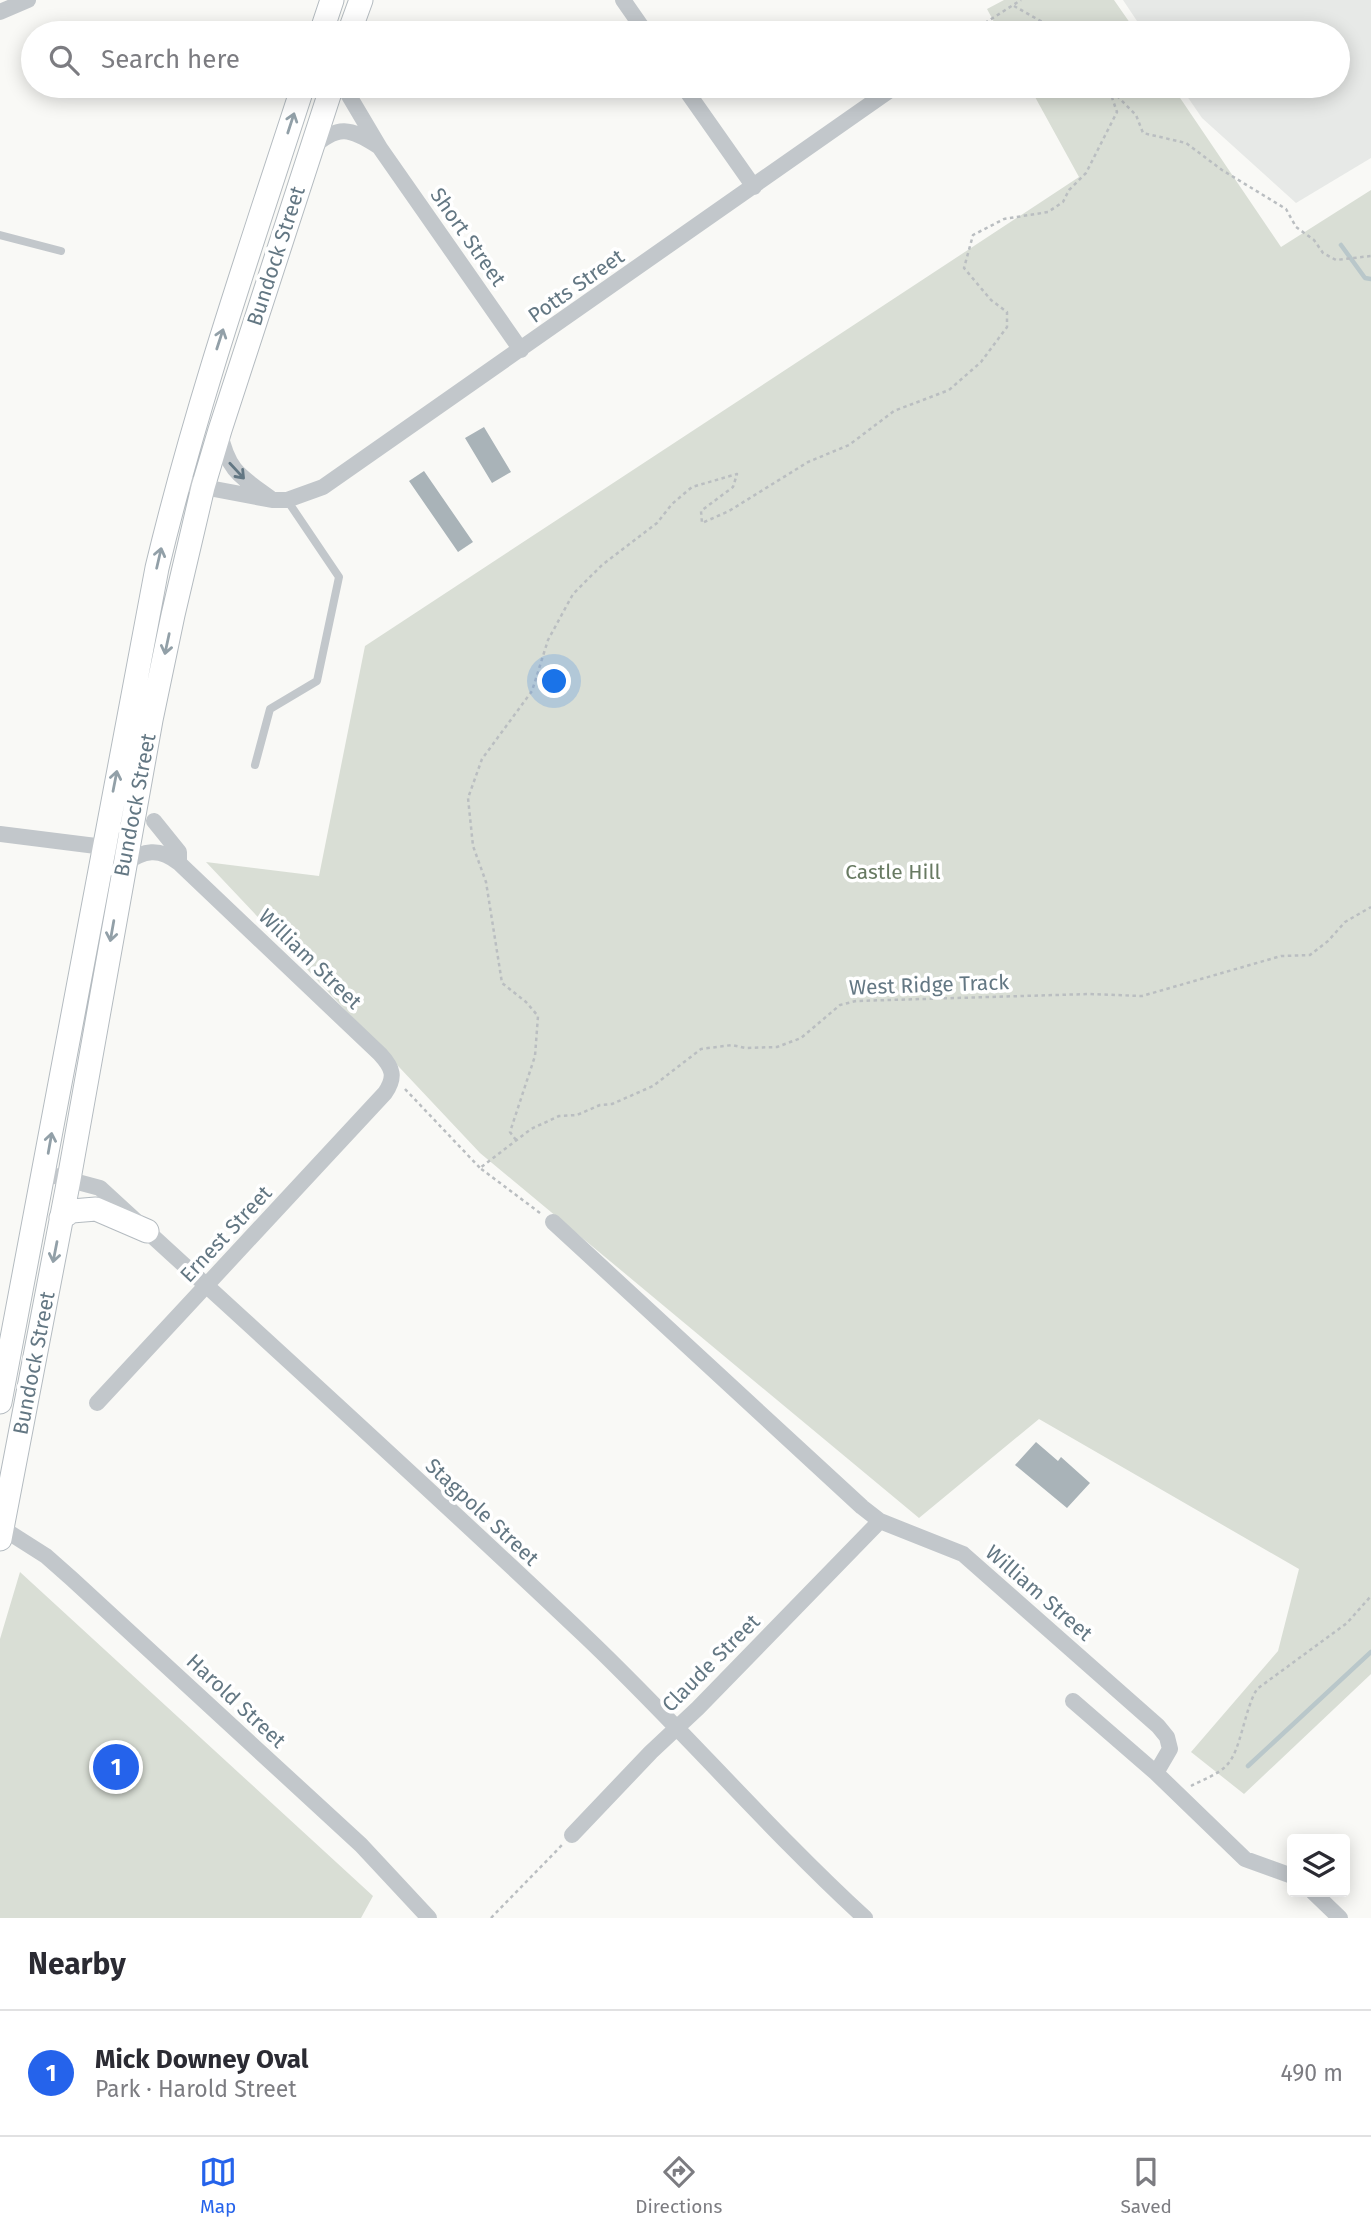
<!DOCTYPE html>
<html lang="en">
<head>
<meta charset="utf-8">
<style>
  body { margin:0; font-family:"Fira Sans",sans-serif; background:#f7f7f7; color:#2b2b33 }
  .controls { position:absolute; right:21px; bottom:21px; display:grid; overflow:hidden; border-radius:7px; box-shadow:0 4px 18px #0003 }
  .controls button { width:63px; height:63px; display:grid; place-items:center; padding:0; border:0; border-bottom:2px solid #e1e1e2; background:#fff; color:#2b2b33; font:35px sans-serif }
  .you { position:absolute; left:555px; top:682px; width:24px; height:24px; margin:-18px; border:5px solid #fff; border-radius:50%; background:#1a73e8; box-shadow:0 0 0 10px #1a73e833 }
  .badge { display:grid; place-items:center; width:46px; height:46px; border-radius:50%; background:#2563eb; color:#fff; font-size:23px; font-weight:700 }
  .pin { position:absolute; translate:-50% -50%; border:4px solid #fff; box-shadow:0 2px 7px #0006 }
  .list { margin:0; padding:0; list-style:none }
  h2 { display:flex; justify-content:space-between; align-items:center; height:91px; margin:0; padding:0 28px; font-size:30px }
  h2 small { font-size:23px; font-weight:400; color:#7c7c81 }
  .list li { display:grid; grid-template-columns:46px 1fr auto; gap:21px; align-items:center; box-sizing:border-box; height:126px; padding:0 28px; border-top:2px solid #e1e1e2 }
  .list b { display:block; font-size:26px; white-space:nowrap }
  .list p { margin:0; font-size:23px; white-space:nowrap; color:#7c7c81 }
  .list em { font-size:23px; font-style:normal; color:#7c7c81 }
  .icon { flex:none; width:38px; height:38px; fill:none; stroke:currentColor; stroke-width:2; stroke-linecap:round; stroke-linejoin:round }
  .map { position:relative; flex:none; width:1371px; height:1918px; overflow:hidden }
  .search { position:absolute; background:#fff; box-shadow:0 4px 18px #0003; left:21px; right:21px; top:21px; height:77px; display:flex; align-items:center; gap:18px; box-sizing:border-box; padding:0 24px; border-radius:38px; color:#7c7c81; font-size:26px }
  .sheet { height:217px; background:#fff }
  nav { display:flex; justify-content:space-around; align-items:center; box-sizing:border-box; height:98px; border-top:2px solid #e1e1e2; background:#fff; font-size:19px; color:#7c7c81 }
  nav a { display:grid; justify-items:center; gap:4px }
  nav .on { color:#2563eb }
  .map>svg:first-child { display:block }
  .built { fill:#e7e9e7 }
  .green { fill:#d9ded5 }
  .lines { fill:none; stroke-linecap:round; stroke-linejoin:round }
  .stream { stroke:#b9c7ca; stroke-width:4.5 }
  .building { fill:#a9b3b8 }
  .secondary-casing { stroke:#b4bbc0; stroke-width:25 }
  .path { stroke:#babec1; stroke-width:2.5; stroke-dasharray:3.5 3.5; stroke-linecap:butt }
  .service { stroke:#c2c7cb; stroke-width:8 }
  .minor { stroke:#c2c7cb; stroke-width:16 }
  .secondary { stroke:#fff; stroke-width:23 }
  .oneway { stroke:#92a0a8 }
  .oneway2 { stroke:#637783 }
  .labels { text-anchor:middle; stroke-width:7; stroke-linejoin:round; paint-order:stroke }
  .street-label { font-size:21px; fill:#637783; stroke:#fff }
  .park-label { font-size:21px; fill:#687a62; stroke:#fff }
</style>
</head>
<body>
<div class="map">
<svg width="1371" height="1918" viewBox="0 0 1371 1918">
  <rect width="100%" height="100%" fill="#f9f9f6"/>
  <path class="built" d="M 1123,0 L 1371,0 L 1371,158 L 1296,203 L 1202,118 L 1180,86 L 1338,86 L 1338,33 L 1145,33 Z"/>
  <path class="green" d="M 1004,0 L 1114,0 L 1137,33 L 1000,33 L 987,9 Z
    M 1029,86 L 1172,86 L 1281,247 L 1371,190 L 1371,1674 L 1244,1794 L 1191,1752 L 1278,1651 L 1299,1569 L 1039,1419 L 919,1518 L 480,1153 L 206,862 L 319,876 L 365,646 L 1079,177 Z
    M 20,1572 L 373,1896 L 361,1918 L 0,1918 L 0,1639 Z"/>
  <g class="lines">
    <path class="stream" d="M 1341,245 L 1365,278 L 1371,279
      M 1248,1766 L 1371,1652"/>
  </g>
  <path class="building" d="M 484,427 L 511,472 L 492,483 L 465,438 Z
    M 424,471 L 473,542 L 458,552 L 409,481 Z
    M 1036,1442 L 1058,1461 L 1061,1457 L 1090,1483 L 1067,1508 L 1015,1465 Z"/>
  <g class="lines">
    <defs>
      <path id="secondary" d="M 321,33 L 332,0
        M 349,33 L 361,0
        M 61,1218 L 72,1211 L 96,1209 L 147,1231
        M 0,1402 L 157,568 C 196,405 251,246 303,86
        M 0,1539 L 69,1179 L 151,720 L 173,615 L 203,487 L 220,430 L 332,86"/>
    </defs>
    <use href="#secondary" class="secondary-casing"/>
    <path class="path" d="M 1014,6 L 1062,33
      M 985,23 L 1021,0
      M 1112,91 L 1136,115 L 1143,133 L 1186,143 L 1222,170 L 1286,209 L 1296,227 L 1314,240 L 1323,253 L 1336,260 L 1371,256
      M 405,1089 L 480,1168
      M 516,1140 L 510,1132 L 535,1056 L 538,1016 L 526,1002 L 502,983 L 486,882 L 473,846 L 468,798 L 482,759 L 532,691 L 548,640 L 573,594 L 602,565 L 657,523 L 672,504 L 692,487 L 737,474 L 733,487 L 701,511 L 702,523 L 729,511 L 808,462 L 849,445 L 894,411 L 949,390 L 981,362 L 1007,327 L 1007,312 L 991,300 L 964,268 L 973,235 L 1004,219 L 1048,212 L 1063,202 L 1069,190 L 1086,173 L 1117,112 L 1108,86
      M 540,1213 L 480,1168 L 531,1129 L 559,1116 L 577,1115 L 600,1105 L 612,1104 L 653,1086 L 701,1049 L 732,1045 L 745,1048 L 777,1047 L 801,1038 L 840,1005 L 856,1001 L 1089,994 L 1142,996 L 1281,956 L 1310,955 L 1328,941 L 1345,922 L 1371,907
      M 1191,1786 C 1202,1780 1217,1775 1226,1766 C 1241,1752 1244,1710 1257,1689 L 1347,1623 L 1371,1596
      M 491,1918 L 562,1845"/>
    <path class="service" d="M 0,235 L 61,251
      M 255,765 L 270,709 L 317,681 L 339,577 L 287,500"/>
    <path class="minor" d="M 623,0 L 646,33
      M 0,12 L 28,0
      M 969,33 L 972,31
      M 345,86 L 348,94 L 380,148 L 521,350
      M 683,86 L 754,187
      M 312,148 C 338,124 350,128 378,146
      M 220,433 C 228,471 240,476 270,498
      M 177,482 L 272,500 L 287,500 L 323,487 L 896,86
      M 0,834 L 112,848
      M 124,864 C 144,850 159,847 179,863
      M 44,1173 L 100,1188 C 262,1337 425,1484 584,1635 C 681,1727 767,1828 865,1918
      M 553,1222 L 862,1507 L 880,1521 L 963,1554 L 1158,1726 L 1167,1737 L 1170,1749 L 1156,1773 L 1245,1859 L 1292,1876
      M 97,1403 L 385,1093 C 396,1077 393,1068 380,1054 L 179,863 L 179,852 L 154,821
      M 2,1528 L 46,1556 L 72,1579 L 361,1845 L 429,1918
      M 1073,1701 L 1156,1773
      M 572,1835 L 651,1752 L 698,1708 L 880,1521
      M 1313,1892 L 1340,1918"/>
    <use href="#secondary" class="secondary"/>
  </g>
  <defs><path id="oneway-shaft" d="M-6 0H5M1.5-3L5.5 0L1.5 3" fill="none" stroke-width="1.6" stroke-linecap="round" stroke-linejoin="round" transform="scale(1.75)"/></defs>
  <g class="oneway">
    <use href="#oneway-shaft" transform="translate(291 123) rotate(-72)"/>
    <use href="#oneway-shaft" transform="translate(220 339) rotate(-72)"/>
    <use href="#oneway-shaft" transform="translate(159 558) rotate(-77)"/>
    <use href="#oneway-shaft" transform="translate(167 644) rotate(102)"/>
    <use href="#oneway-shaft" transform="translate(115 781) rotate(-79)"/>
    <use href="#oneway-shaft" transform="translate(112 931) rotate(100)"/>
    <use href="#oneway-shaft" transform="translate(50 1143) rotate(-80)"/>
    <use href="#oneway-shaft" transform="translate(55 1252) rotate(101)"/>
  </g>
  <use class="oneway2" href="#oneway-shaft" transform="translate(237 471) rotate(47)"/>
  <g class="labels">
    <g class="street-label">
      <text transform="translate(468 237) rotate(55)" y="7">Short Street</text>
      <text transform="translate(276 256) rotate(-72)" y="7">Bundock Street</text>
      <text transform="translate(576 286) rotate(-35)" y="7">Potts Street</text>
      <text transform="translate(135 805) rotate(-79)" y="7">Bundock Street</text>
      <text transform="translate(310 959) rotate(44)" y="7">William Street</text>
      <text transform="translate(929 985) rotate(-2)" y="7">West Ridge Track</text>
      <text transform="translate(226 1234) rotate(-47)" y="7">Ernest Street</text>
      <text transform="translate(34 1363) rotate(-79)" y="7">Bundock Street</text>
      <text transform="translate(482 1512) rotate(43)" y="7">Stagpole Street</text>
      <text transform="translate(1039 1593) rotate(41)" y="7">William Street</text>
      <text transform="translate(711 1663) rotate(-45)" y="7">Claude Street</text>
      <text transform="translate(236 1701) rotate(43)" y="7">Harold Street</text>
    </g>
    <g class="park-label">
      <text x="893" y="879">Castle Hill</text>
    </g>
  </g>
</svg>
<div class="controls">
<button><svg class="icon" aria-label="layers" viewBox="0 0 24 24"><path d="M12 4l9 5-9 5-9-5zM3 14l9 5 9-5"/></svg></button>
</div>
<div class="you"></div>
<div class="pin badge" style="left:116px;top:1767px">1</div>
<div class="search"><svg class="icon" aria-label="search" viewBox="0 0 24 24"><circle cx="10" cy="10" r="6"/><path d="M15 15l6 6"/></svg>Search here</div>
</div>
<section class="sheet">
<h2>Nearby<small></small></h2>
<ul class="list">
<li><span class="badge">1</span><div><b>Mick Downey Oval</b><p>Park · Harold Street</p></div><em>490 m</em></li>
</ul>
</section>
<nav>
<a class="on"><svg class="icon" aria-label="map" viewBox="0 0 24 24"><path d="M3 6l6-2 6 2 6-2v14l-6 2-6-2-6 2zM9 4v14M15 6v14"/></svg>Map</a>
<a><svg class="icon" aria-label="directions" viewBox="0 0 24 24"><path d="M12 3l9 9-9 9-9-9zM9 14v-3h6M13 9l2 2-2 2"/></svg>Directions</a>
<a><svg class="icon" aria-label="saved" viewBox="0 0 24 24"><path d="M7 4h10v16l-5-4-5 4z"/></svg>Saved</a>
</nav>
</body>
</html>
